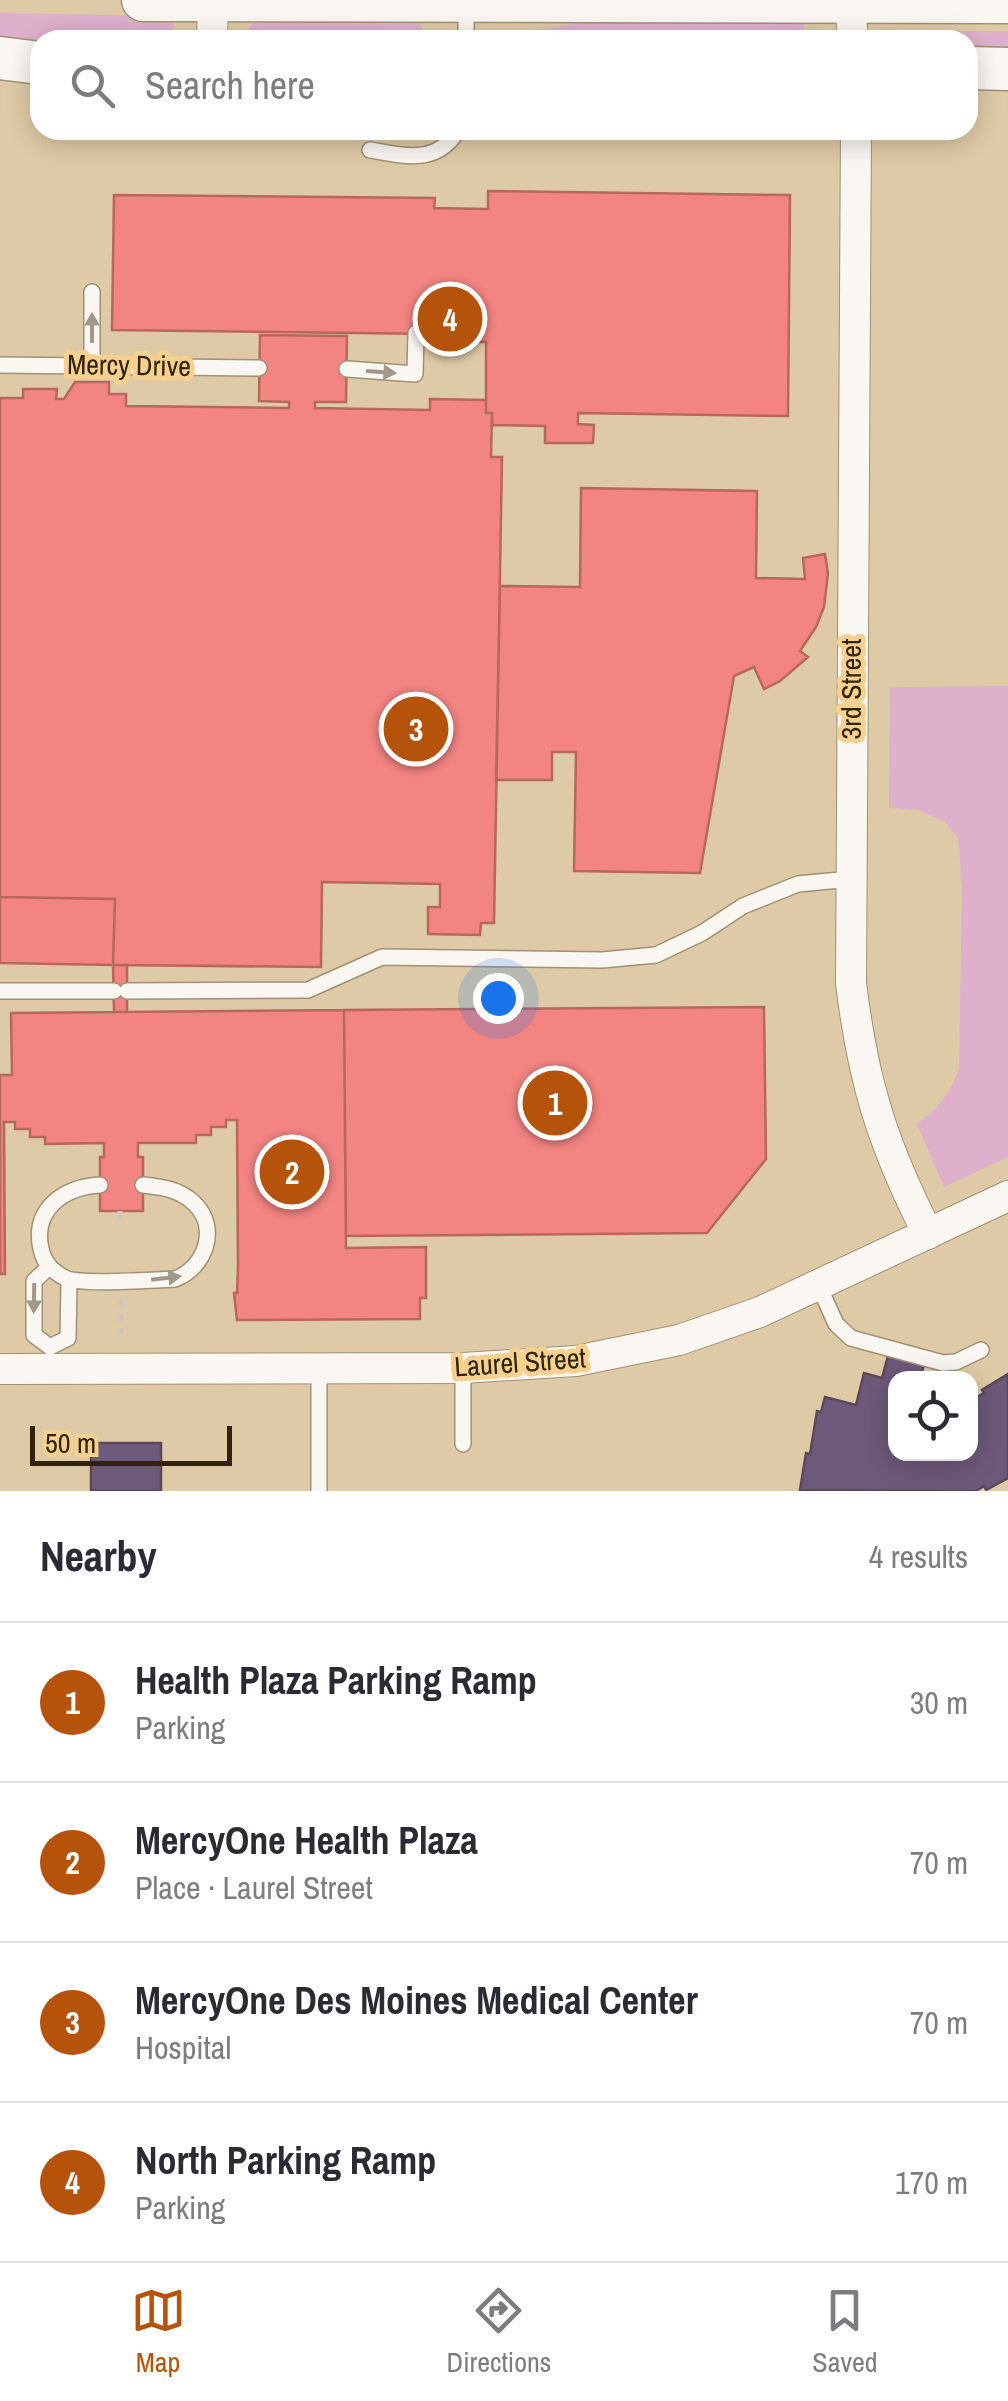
<!DOCTYPE html>
<html lang="en">
<head>
<meta charset="utf-8">
<style>
  body { margin:0; font-family:"Archivo Narrow",sans-serif; background:#f2f2f3; color:#2b2b33 }
  .controls { position:absolute; right:30px; bottom:30px; display:grid; overflow:hidden; border-radius:20px; box-shadow:0 5px 25px #0003 }
  .controls button { width:90px; height:90px; display:grid; place-items:center; padding:0; border:0; border-bottom:2px solid #e1e1e2; background:#fff; color:#2b2b33; font:50px sans-serif }
  .scale { position:absolute; left:30px; bottom:25px; width:202px; box-sizing:border-box; padding-left:10px; border:5px solid #312308; border-top:0; font-size:28px; line-height:35px; white-space:nowrap; color:#312308; -webkit-text-stroke:8px #f5d08f; paint-order:stroke }
  .you { position:absolute; left:498px; top:998px; width:35px; height:35px; margin:-25px; border:8px solid #fff; border-radius:50%; background:#1a73e8; box-shadow:0 0 0 15px #1a73e833 }
  .badge { display:grid; place-items:center; width:65px; height:65px; border-radius:50%; background:#b45309; color:#fff; font-size:32px; font-weight:700 }
  .pin { position:absolute; translate:-50% -50%; border:5px solid #fff; box-shadow:0 2px 10px #0006 }
  .list { margin:0; padding:0; list-style:none }
  h2 { display:flex; justify-content:space-between; align-items:center; height:130px; margin:0; padding:0 40px; font-size:42px }
  h2 small { font-size:32px; font-weight:400; color:#7c7c81 }
  .list li { display:grid; grid-template-columns:65px 1fr auto; gap:30px; align-items:center; box-sizing:border-box; height:160px; padding:0 40px; border-top:2px solid #e1e1e2 }
  .list b { display:block; font-size:38px; white-space:nowrap }
  .list p { margin:0; font-size:32px; white-space:nowrap; color:#7c7c81 }
  .list em { font-size:32px; font-style:normal; color:#7c7c81 }
  .icon { flex:none; width:55px; height:55px; fill:none; stroke:currentColor; stroke-width:2; stroke-linecap:round; stroke-linejoin:round }
  .map { position:relative; flex:none; width:1008px; height:1491px; overflow:hidden }
  .search { position:absolute; background:#fff; box-shadow:0 5px 25px #0003; left:30px; right:30px; top:30px; height:110px; display:flex; align-items:center; gap:25px; box-sizing:border-box; padding:0 35px; border-radius:30px; color:#7c7c81; font-size:38px }
  .sheet { height:770px; background:#fff }
  nav { display:flex; justify-content:space-around; align-items:center; box-sizing:border-box; height:140px; border-top:2px solid #e1e1e2; background:#fff; font-size:28px; color:#7c7c81 }
  nav a { display:grid; justify-items:center; gap:5px }
  nav .on { color:#b45309 }
  .map>svg:first-child { display:block }
  .green { fill:#deb0cc }
  .offices { fill:#6d597a; stroke:#5b4958; stroke-width:2.5 }
  .health { fill:#f28482; stroke:#b8675d; stroke-width:2.5 }
  .lines { fill:none; stroke-linecap:round; stroke-linejoin:round }
  .service-casing { stroke:#a09174; stroke-width:18 }
  .minor-casing { stroke:#a09174; stroke-width:32 }
  .secondary-casing { stroke:#a09174; stroke-width:45 }
  .path { stroke:#cec7bc; stroke-width:5; stroke-dasharray:10 5; stroke-linecap:butt }
  .service { stroke:#faf7f2; stroke-width:15 }
  .minor { stroke:#faf7f2; stroke-width:30 }
  .secondary { stroke:#faf7f2; stroke-width:42 }
  .oneway { fill:#a09889 }
  .labels { text-anchor:middle; stroke-width:10; stroke-linejoin:round; paint-order:stroke }
  .street-label { font-size:28px; fill:#312308; stroke:#f5d08f }
</style>
</head>
<body>
<div class="map">
<svg width="1008" height="1491" viewBox="0 0 1008 1491">
  <rect width="100%" height="100%" fill="#decaa6"/>
  <path class="green" d="M 0,13 L 167,16 L 174,21 C 174,32 169,33 161,37 L 40,40 L 40,47 L 0,42 Z
    M 259,17 L 415,18 C 422,25 424,31 421,40 L 251,40 L 249,29 Z
    M 595,19 L 802,20 L 805,31 L 796,38 L 497,40 L 498,35 L 507,31 L 548,29 Z
    M 906,31 L 1008,31 L 1008,53 L 968,53 L 968,40 L 893,40 L 895,34 Z
    M 1008,686 L 1008,1157 L 944,1187 L 917,1124 C 938,1108 950,1094 959,1069 L 962,888 L 958,838 L 945,822 L 918,810 L 889,808 L 890,687 Z"/>
  <path class="offices" d="M 888,1356 L 924,1365 L 920,1378 L 896,1378 L 896,1454 L 970,1454 L 970,1401 L 984,1393 L 982,1390 L 1008,1374 L 1008,1478 L 986,1490 L 984,1486 L 976,1491 L 800,1490 L 806,1453 L 810,1454 L 817,1411 L 821,1412 L 825,1397 L 856,1405 L 864,1373 L 882,1378 Z
    M 91,1443 L 161,1443 L 161,1491 L 91,1491 Z"/>
  <path class="health" d="M 488,191 L 790,195 L 788,416 L 578,413 L 578,424 L 594,425 L 593,443 L 545,443 L 545,426 L 492,425 L 492,413 L 486,413 L 486,342 L 433,341 L 433,334 L 112,330 L 114,195 L 435,198 L 434,208 L 488,209 Z
    M 260,335 L 347,336 L 346,402 L 315,402 L 315,408 L 430,410 L 430,399 L 486,400 L 486,413 L 492,413 L 491,457 L 502,457 L 494,923 L 481,923 L 480,935 L 428,934 L 428,907 L 440,907 L 440,884 L 322,882 L 321,967 L 113,965 L 115,899 L 0,897 L 0,398 L 23,398 L 23,389 L 57,389 L 56,399 L 64,399 L 75,382 L 109,382 L 109,394 L 126,394 L 126,406 L 289,408 L 289,402 L 259,401 Z
    M 581,488 L 757,491 L 756,578 L 805,579 L 803,558 L 825,554 L 828,573 L 824,607 L 816,627 L 800,651 L 808,657 L 780,681 L 764,689 L 754,667 L 734,676 L 700,873 L 574,871 L 576,752 L 552,752 L 552,780 L 496,780 L 500,586 L 580,587 Z
    M 0,897 L 115,899 L 113,965 L 0,963 Z
    M 113,965 L 127,965 L 127,1012 L 114,1012 Z
    M 764,1007 L 766,1159 L 707,1233 L 346,1236 L 344,1010 Z
    M 344,1010 L 346,1248 L 426,1247 L 426,1298 L 420,1298 L 420,1319 L 237,1320 L 234,1293 L 237,1293 L 238,1267 L 237,1120 L 226,1120 L 226,1127 L 211,1127 L 211,1135 L 196,1135 L 196,1143 L 138,1143 L 138,1157 L 143,1157 L 143,1211 L 100,1211 L 100,1157 L 104,1157 L 104,1143 L 45,1144 L 45,1137 L 30,1137 L 30,1129 L 15,1129 L 15,1122 L 4,1122 L 5,1274 L 0,1274 L 0,1075 L 12,1075 L 11,1013 Z"/>
  <g class="lines">
    <defs>
      <path id="service" d="M 466,4 L 466,40
        M 370,150 C 405,156 437,165 458,130
        M 92,292 L 92,364
        M 0,365 L 259,368
        M 347,369 L 415,374 L 416,333
        M 0,991 L 114,991
        M 127,991 L 308,990 L 382,957 L 602,960 L 656,955 L 702,933 L 743,906 L 798,884 L 850,879
        M 100,1185 C 64,1187 32,1209 41,1249 C 44,1263 52,1271 65,1278 C 79,1285 154,1280 175,1279 C 205,1268 220,1228 194,1203 C 179,1189 162,1187 143,1185
        M 49,1267 L 34,1281 L 34,1335 L 50,1347 L 68,1338 L 69,1281
        M 819,1286 L 836,1324 L 851,1338 L 943,1363 L 956,1362 L 981,1350
        M 463,1368 L 463,1444
        M 319,1369 L 319,1491"/>
      <path id="minor" d="M 850,0 L 853,40
        M 212,40 L 213,0
        M 856,130 L 851,983 C 863,1083 883,1145 928,1234
        M 0,1369 L 463,1368 L 576,1361 L 679,1340 L 760,1312 L 1008,1196"/>
      <path id="secondary" d="M 143,0 L 1008,2
        M 0,58 L 40,63
        M 968,68 L 1008,69"/>
    </defs>
    <use href="#service" class="service-casing"/>
    <use href="#minor" class="minor-casing"/>
    <use href="#secondary" class="secondary-casing"/>
    <path class="path" d="M 120,1211 L 120,1226
      M 121,1298 L 121,1335"/>
    <use href="#service" class="service"/>
    <use href="#minor" class="minor"/>
    <use href="#secondary" class="secondary"/>
  </g>
  <defs><path id="oneway-solid" d="M-6-.8H1V-3.2L6.5 0L1 3.2V.8H-6Z" transform="scale(2.5)"/></defs>
  <g class="oneway">
    <use href="#oneway-solid" transform="translate(92 328) rotate(-90)"/>
    <use href="#oneway-solid" transform="translate(381 372) rotate(4)"/>
    <use href="#oneway-solid" transform="translate(166 1278) rotate(-7)"/>
    <use href="#oneway-solid" transform="translate(34 1298) rotate(91)"/>
  </g>
  <g class="labels">
    <g class="street-label">
      <text transform="translate(129 365) rotate(1)" y="10">Mercy Drive</text>
      <text transform="translate(851 689) rotate(-90)" y="10">3rd Street</text>
      <text transform="translate(520 1362) rotate(-4)" y="10">Laurel Street</text>
    </g>
  </g>
</svg>
<div class="controls">
<button><svg class="icon" aria-label="locate" viewBox="0 0 24 24"><circle cx="12" cy="12" r="6"/><path d="M12 2v4M12 18v4M2 12h4M18 12h4"/></svg></button>
</div>
<div class="scale">50 m</div>
<div class="you"></div>
<div class="pin badge" style="left:555px;top:1103px">1</div>
<div class="pin badge" style="left:292px;top:1172px">2</div>
<div class="pin badge" style="left:416px;top:729px">3</div>
<div class="pin badge" style="left:450px;top:319px">4</div>
<div class="search"><svg class="icon" aria-label="search" viewBox="0 0 24 24"><circle cx="10" cy="10" r="6"/><path d="M15 15l6 6"/></svg>Search here</div>
</div>
<section class="sheet">
<h2>Nearby<small>4 results</small></h2>
<ul class="list">
<li><span class="badge">1</span><div><b>Health Plaza Parking Ramp</b><p>Parking</p></div><em>30 m</em></li>
<li><span class="badge">2</span><div><b>MercyOne Health Plaza</b><p>Place · Laurel Street</p></div><em>70 m</em></li>
<li><span class="badge">3</span><div><b>MercyOne Des Moines Medical Center</b><p>Hospital</p></div><em>70 m</em></li>
<li><span class="badge">4</span><div><b>North Parking Ramp</b><p>Parking</p></div><em>170 m</em></li>
</ul>
</section>
<nav>
<a class="on"><svg class="icon" aria-label="map" viewBox="0 0 24 24"><path d="M3 6l6-2 6 2 6-2v14l-6 2-6-2-6 2zM9 4v14M15 6v14"/></svg>Map</a>
<a><svg class="icon" aria-label="directions" viewBox="0 0 24 24"><path d="M12 3l9 9-9 9-9-9zM9 14v-3h6M13 9l2 2-2 2"/></svg>Directions</a>
<a><svg class="icon" aria-label="saved" viewBox="0 0 24 24"><path d="M7 4h10v16l-5-4-5 4z"/></svg>Saved</a>
</nav>
</body>
</html>
